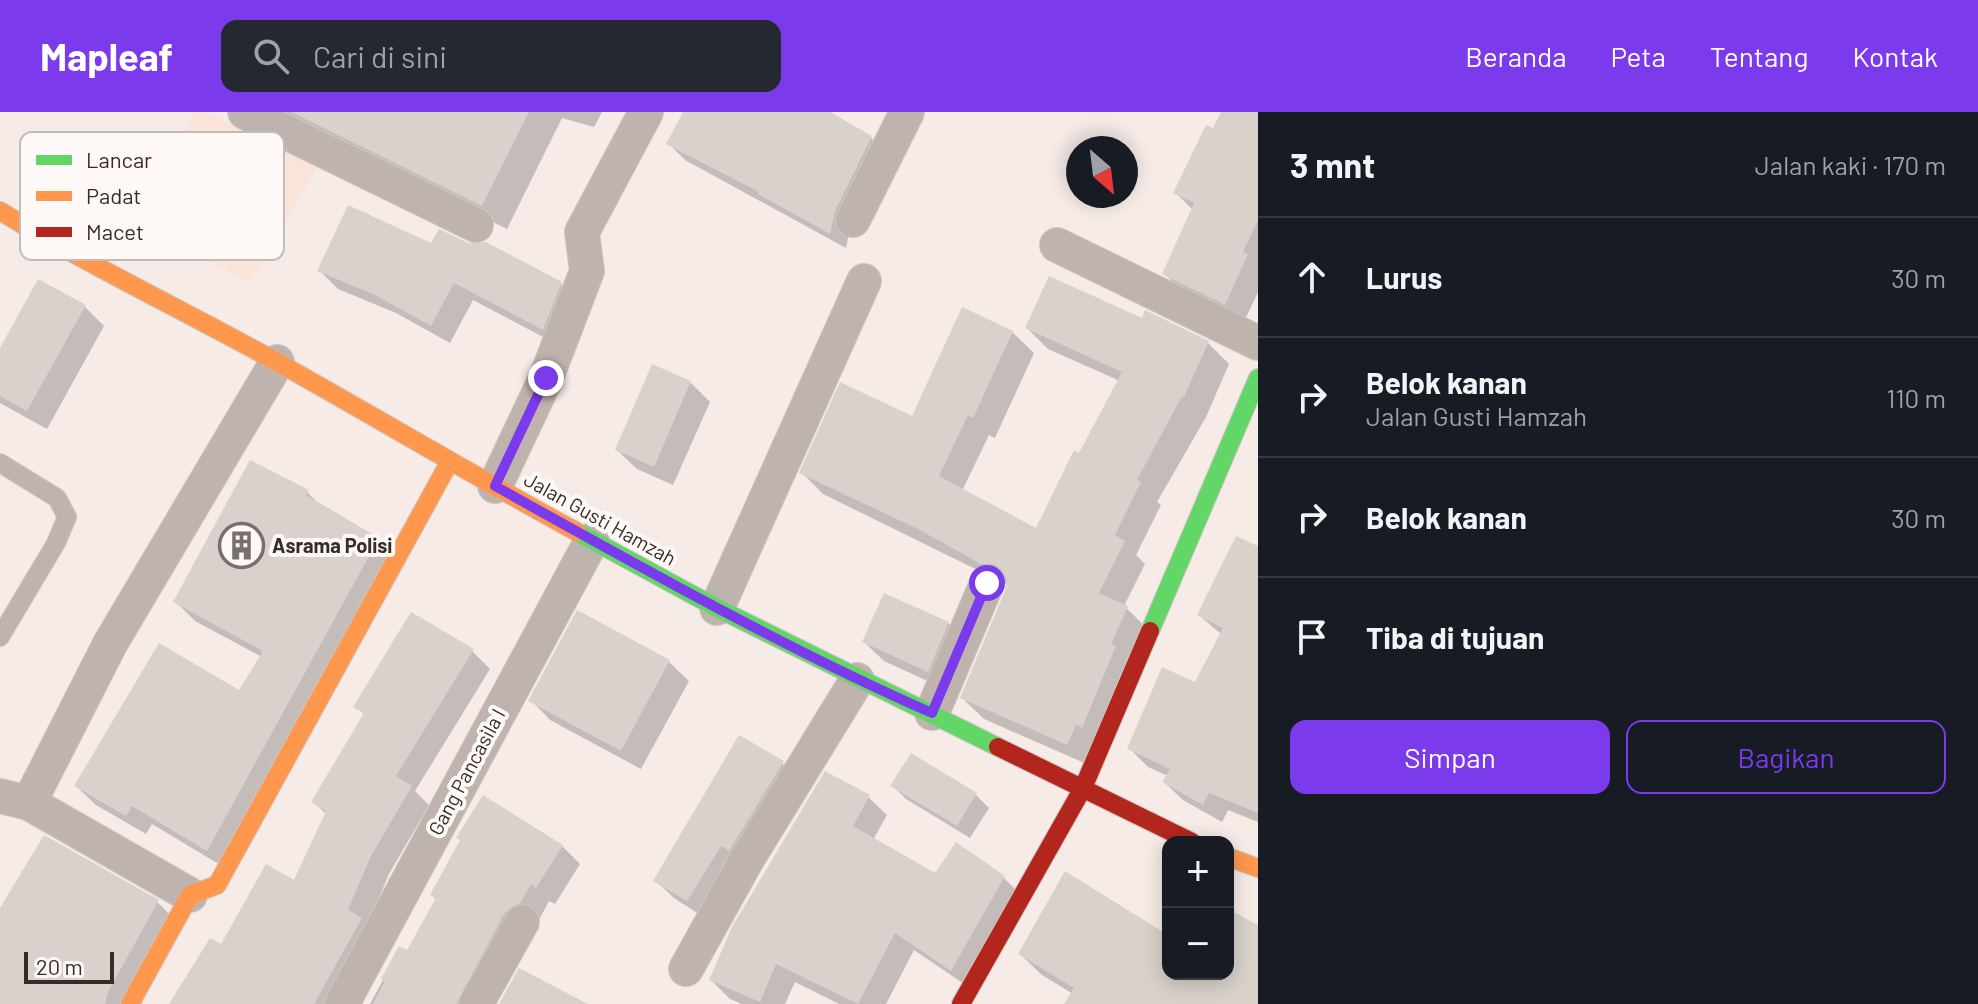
<!DOCTYPE html>
<html lang="id">
<head>
<meta charset="utf-8">
<style>
  body { margin:0; font-family:Barlow,sans-serif; background:#242831; color:#f1f3f6 }
  .controls { position:absolute; right:24px; bottom:24px; display:grid; overflow:hidden; border-radius:16px; box-shadow:0 4px 20px #0003 }
  .controls button { width:72px; height:72px; display:grid; place-items:center; padding:0; border:0; border-bottom:2px solid #363941; background:#171b24; color:#f1f3f6; font:40px sans-serif }
  .compass { position:absolute; left:1066px; top:24px; width:72px; height:72px; border-radius:50%; background:#171b24; box-shadow:0 4px 20px #0003; rotate:152deg }
  .scale { position:absolute; left:24px; bottom:20px; width:90px; box-sizing:border-box; padding-left:8px; border:4px solid #362d29; border-top:0; font-size:22px; line-height:28px; white-space:nowrap; color:#362d29; -webkit-text-stroke:6px #fef9f7; paint-order:stroke }
  .stop { position:absolute; width:24px; height:24px; margin:-18px; border:6px solid #7c3aed; border-radius:50%; background:#fff }
  .stop.end { background:#7c3aed; border-color:#fff; box-shadow:0 2px 8px #0008 }
  .list { margin:0; padding:0; list-style:none }
  h2 { display:flex; justify-content:space-between; align-items:center; height:104px; margin:0; padding:0 32px; font-size:34px }
  h2 small { font-size:26px; font-weight:400; color:#9ea1a6 }
  .list li { display:grid; grid-template-columns:52px 1fr auto; gap:24px; align-items:center; box-sizing:border-box; height:120px; padding:0 32px; border-top:2px solid #363941 }
  .list b { display:block; font-size:30px; white-space:nowrap }
  .list p { margin:0; font-size:26px; white-space:nowrap; color:#9ea1a6 }
  .list em { font-size:26px; font-style:normal; color:#9ea1a6 }
  .actions { display:flex; gap:16px; padding:24px 32px }
  .actions a { flex:1; padding:18px 0; border:2px solid #7c3aed; border-radius:16px; text-align:center; font-size:28px; color:#7c3aed }
  .actions .main { background:#7c3aed; color:#fff }
  .icon { flex:none; width:44px; height:44px; fill:none; stroke:currentColor; stroke-width:2; stroke-linecap:round; stroke-linejoin:round }
  .map { position:relative; flex:none; width:1258px; height:892px; overflow:hidden }
  header { display:flex; align-items:center; gap:48px; box-sizing:border-box; height:112px; padding:0 40px; background:#7c3aed; color:#fff }
  header strong { font-size:38px }
  nav { display:flex; gap:44px; margin-inline-start:auto; font-size:28px }
  .search { width:560px; height:72px; background:#242831; display:flex; align-items:center; gap:20px; box-sizing:border-box; padding:0 28px; border-radius:16px; color:#9ea1a6; font-size:30px }
  main { display:flex }
  aside { flex:1; background:#171b24 }
  .map>svg:first-child { display:block }
  .built { fill:#fae3d9 }
  .shadow { fill:#0003 }
  .building { fill:#d9d1cb }
  .lines { fill:none; stroke-linecap:round; stroke-linejoin:round }
  .lane-casing { stroke:#cec6c2; stroke-width:20 }
  .street-casing { stroke:#cec6c2; stroke-width:36 }
  .fast-casing { stroke:#cec6c2; stroke-width:20 }
  .slow-casing { stroke:#cec6c2; stroke-width:20 }
  .jam-casing { stroke:#cec6c2; stroke-width:20 }
  .lane { stroke:#bfb4ad; stroke-width:18 }
  .street { stroke:#bfb4ad; stroke-width:34 }
  .fast { stroke:#63d668; stroke-width:18 }
  .slow { stroke:#ff974d; stroke-width:18 }
  .jam { stroke:#b3261e; stroke-width:18 }
  .route { stroke:#7c3aed; stroke-width:10 }
  .labels { text-anchor:middle; stroke-width:8; stroke-linejoin:round; paint-order:stroke }
  .street-label { font-size:20px; fill:#362d29; stroke:#fef9f7 }
  .poi-label { font-size:20px; font-weight:bold; fill:#362d29; stroke:#fef9f7; text-anchor:start }
  .key { fill:#fef9f7; stroke:#c2bcb9; stroke-width:2 }
  .key-label { font-size:22px; fill:#362d29 }
</style>
</head>
<body>
<header>
<strong>Mapleaf</strong>
<div class="search"><svg class="icon" aria-label="search" viewBox="0 0 24 24"><circle cx="10" cy="10" r="6"/><path d="M15 15l6 6"/></svg>Cari di sini</div>
<nav><a>Beranda</a><a>Peta</a><a>Tentang</a><a>Kontak</a></nav>
</header>
<main>
<div class="map">
<svg width="1258" height="892" viewBox="0 0 1258 892">
  <rect width="100%" height="100%" fill="#f6ebe6"/>
  <path class="built" d="M 195,0 L 209,0 L 270,35 L 279,21 L 323,46 L 249,171 L 208,148 L 248,79 L 213,59 L 182,112 L 142,89 Z"/>
  <path class="shadow" d="M 248,0 L 602,0 L 594,15 L 562,6 L 507,117 L 280,6 Z
    M 686,0 L 826,0 L 871,26 L 887,42 L 850,116 L 846,136 L 685,48 L 669,32 Z
    M 1223,0 L 1258,0 L 1258,180 L 1244,210 L 1183,180 L 1164,161 L 1193,98 L 1176,81 Z
    M 432,133 L 560,171 L 579,190 L 562,235 L 473,188 L 450,231 L 396,201 L 338,177 L 320,159 Z
    M 85,195 L 104,214 L 47,317 L 0,291 L 0,240 Z
    M 1143,209 L 1208,231 L 1229,252 L 1206,305 L 1157,390 L 1161,393 L 1136,443 L 1145,452 L 1124,494 L 1148,517 L 1089,653 L 984,607 L 962,586 L 1008,473 L 823,382 L 802,361 L 913,307 L 1012,220 L 1034,241 L 995,326 L 989,323 L 962,379 L 1037,418 L 1120,269 L 1048,237 L 1027,216 Z
    M 690,270 L 710,290 L 673,373 L 637,357 L 617,338 Z
    M 307,380 L 322,395 L 378,428 L 397,447 L 227,757 L 152,712 L 146,722 L 96,693 L 76,674 L 240,581 L 262,545 L 195,509 L 175,489 Z
    M 1258,437 L 1258,710 L 1228,698 L 1222,710 L 1183,688 L 1164,670 L 1168,664 L 1148,655 L 1129,636 L 1196,573 L 1222,523 L 1199,503 Z
    M 578,501 L 669,550 L 689,569 L 641,657 L 550,608 L 531,588 Z
    M 948,511 L 967,531 L 947,578 L 884,549 L 864,530 Z
    M 472,539 L 490,557 L 415,679 L 429,693 L 389,762 L 367,814 L 342,892 L 172,892 L 221,835 L 294,771 L 326,702 L 314,690 L 365,603 L 356,594 Z
    M 912,644 L 976,683 L 989,696 L 970,726 L 906,687 L 893,674 Z
    M 782,651 L 800,669 L 705,806 L 674,786 L 656,769 Z
    M 868,685 L 887,703 L 873,728 L 936,764 L 1003,765 L 1022,784 L 970,876 L 914,838 L 886,892 L 839,892 L 795,870 L 785,892 L 742,892 L 730,887 L 711,868 Z
    M 562,734 L 580,752 L 555,792 L 549,789 L 539,808 L 522,818 L 481,892 L 370,892 L 400,837 L 408,841 L 437,788 L 432,783 Z
    M 157,790 L 177,809 L 131,892 L 0,892 L 0,800 Z
    M 1228,799 L 1258,816 L 1258,892 L 1067,892 L 1073,882 L 1042,863 L 1020,842 L 1168,825 L 1168,862 L 1228,862 Z"/>
  <path class="building" d="M 291,0 L 529,0 L 482,94 Z
    M 683,0 L 830,0 L 872,24 L 835,99 L 830,122 L 758,82 L 759,80 L 666,32 Z
    M 1221,0 L 1258,0 L 1258,108 L 1243,140 L 1248,142 L 1225,193 L 1162,162 L 1194,91 L 1173,81 L 1206,13 L 1213,16 Z
    M 348,93 L 431,131 L 439,117 L 468,131 L 486,130 L 562,170 L 543,218 L 454,171 L 431,214 L 375,183 L 317,159 Z
    M 1049,164 L 1142,206 L 1145,198 L 1209,229 L 1184,285 L 1182,284 L 1137,368 L 1141,370 L 1115,423 L 1125,429 L 1099,481 L 1128,494 L 1111,532 L 1116,534 L 1082,616 L 1076,613 L 1067,633 L 960,586 L 1005,479 L 1007,468 L 1002,458 L 994,452 L 981,452 L 918,417 L 799,361 L 840,270 L 912,304 L 962,195 L 1013,219 L 973,306 L 968,303 L 939,364 L 1036,416 L 1074,338 L 1079,341 L 1122,260 L 1025,216 Z
    M 38,167 L 86,193 L 27,299 L 0,284 L 0,236 Z
    M 652,252 L 691,269 L 654,355 L 615,338 Z
    M 250,348 L 309,378 L 306,383 L 379,426 L 207,739 L 132,694 L 126,704 L 74,674 L 159,531 L 239,578 L 263,539 L 173,490 Z
    M 1236,424 L 1258,434 L 1258,701 L 1209,681 L 1203,693 L 1162,670 L 1170,657 L 1127,637 L 1162,555 L 1195,570 L 1223,516 L 1197,503 Z
    M 884,481 L 949,510 L 928,560 L 862,530 Z
    M 577,498 L 670,548 L 621,639 L 528,589 Z
    M 411,500 L 474,537 L 396,664 L 412,674 L 371,744 L 348,798 L 362,806 L 314,892 L 169,892 L 210,826 L 221,832 L 266,752 L 294,768 L 326,699 L 311,690 L 364,601 L 353,595 Z
    M 739,623 L 784,649 L 729,739 L 721,734 L 687,789 L 653,769 Z
    M 911,641 L 977,681 L 957,714 L 890,674 Z
    M 825,659 L 870,683 L 853,714 L 935,761 L 956,730 L 1005,764 L 951,859 L 895,821 L 858,892 L 776,852 L 760,890 L 709,868 L 732,815 Z
    M 483,683 L 563,733 L 536,776 L 531,772 L 521,790 L 505,800 L 456,892 L 373,892 L 385,869 L 381,867 L 399,834 L 407,838 L 436,786 L 430,783 L 460,728 L 456,726 Z
    M 44,723 L 159,788 L 108,880 L 105,892 L 0,892 L 0,796 Z
    M 1065,759 L 1168,823 L 1168,862 L 1228,862 L 1228,797 L 1258,813 L 1258,892 L 1064,892 L 1074,876 L 1018,842 Z
    M 519,856 L 588,892 L 499,892 Z"/>
  <g class="lines">
    <defs>
      <path id="lane" d="M 0,351 L 57,386 L 67,405 L 56,431 L 0,525"/>
      <path id="street" d="M 245,0 L 476,113
        M 853,108 L 907,0
        M 1057,133 L 1258,231
        M 495,374 L 546,266 L 587,159 L 582,120 L 646,0
        M 717,496 L 864,169
        M 932,601 L 987,471
        M 0,684 L 29,691 L 110,532 L 277,250
        M 29,691 L 190,783
        M 686,857 L 746,749 L 857,568
        M 342,892 L 592,428
        M 476,892 L 522,810"/>
      <path id="fast" d="M 577,420 L 717,496 L 998,635
        M 1150,519 L 1258,266"/>
      <path id="slow" d="M 0,99 C 90,154 185,199 277,250 C 377,306 476,365 577,420
        M 1228,745 L 1258,756
        M 130,892 L 190,783 L 217,773 L 449,351"/>
      <path id="jam" d="M 998,635 L 1192,730
        M 961,892 L 1083,676 L 1150,519"/>
    </defs>
    <use href="#lane" class="lane-casing"/>
    <use href="#street" class="street-casing"/>
    <use href="#fast" class="fast-casing"/>
    <use href="#slow" class="slow-casing"/>
    <use href="#jam" class="jam-casing"/>
    <use href="#lane" class="lane"/>
    <use href="#street" class="street"/>
    <use href="#fast" class="fast"/>
    <use href="#slow" class="slow"/>
    <use href="#jam" class="jam"/>
  </g>
  <g class="lines">
    <path class="route" d="M 546,266 L 495,374 C 639,454 782,535 932,601 L 987,471"/>
  </g>
  <defs>
    <symbol id="building-ring" viewBox="-11 -11 22 22"><circle r="9.5" fill="#fef9f7" stroke="#79706b" stroke-width="1.5"/><path d="M-4-6H4V6H1V3H-1V6H-4ZM-2.5-4.3h1.7v1.8h-1.7ZM.8-4.3h1.7v1.8H.8ZM-2.5-1h1.7V.8h-1.7ZM.8-1h1.7V.8H.8Z" fill="#79706b"/></symbol>
  </defs>
  <g fill-rule="evenodd">
    <use href="#building-ring" x="216" y="408" width="51" height="51"/>
  </g>
  <g class="labels">
    <g class="street-label">
      <text transform="translate(600 407) rotate(29)" y="7">Jalan Gusti Hamzah</text>
      <text transform="translate(467 660) rotate(-62)" y="7">Gang Pancasila I</text>
    </g>
    <g class="poi-label">
      <text x="272" y="441">Asrama Polisi</text>
    </g>
  </g>
  <rect x="20" y="20" width="264" height="128" rx="12" class="key"/>
  <rect x="36" y="43" width="36" height="10" fill="#63d668"/>
  <rect x="36" y="79" width="36" height="10" fill="#ff974d"/>
  <rect x="36" y="115" width="36" height="10" fill="#b3261e"/>
  <g class="key-label">
    <text x="86" y="56">Lancar</text>
    <text x="86" y="92">Padat</text>
    <text x="86" y="128">Macet</text>
  </g>
</svg>
<div class="controls">
<button>+</button>
<button>−</button>
</div>
<svg class="compass" viewBox="-18 -18 36 36"><path d="M0-13l5 13h-10z" fill="#e53935"/><path d="M0 13l5-13h-10z" fill="#9ea1a6"/></svg>
<div class="scale">20 m</div>
<div class="stop" style="left:987px;top:471px"></div>
<div class="stop end" style="left:546px;top:266px"></div>
</div>
<aside>
<h2>3 mnt<small>Jalan kaki · 170 m</small></h2>
<ul class="list">
<li><svg class="icon" aria-label="ahead" viewBox="0 0 24 24"><path d="M12 20V5M6 11l6-6 6 6"/></svg><div><b>Lurus</b></div><em>30 m</em></li>
<li><svg class="icon" aria-label="right" viewBox="0 0 24 24"><path d="M7 20v-9h11M14 6l5 5-5 5"/></svg><div><b>Belok kanan</b><p>Jalan Gusti Hamzah</p></div><em>110 m</em></li>
<li><svg class="icon" aria-label="right" viewBox="0 0 24 24"><path d="M7 20v-9h11M14 6l5 5-5 5"/></svg><div><b>Belok kanan</b></div><em>30 m</em></li>
<li><svg class="icon" aria-label="arrive" viewBox="0 0 24 24"><path d="M6 21V4h12l-3 4 3 4H6"/></svg><div><b>Tiba di tujuan</b></div></li>
</ul>
<div class="actions"><a class="main">Simpan</a><a>Bagikan</a></div>
</aside>
</main>
</body>
</html>
